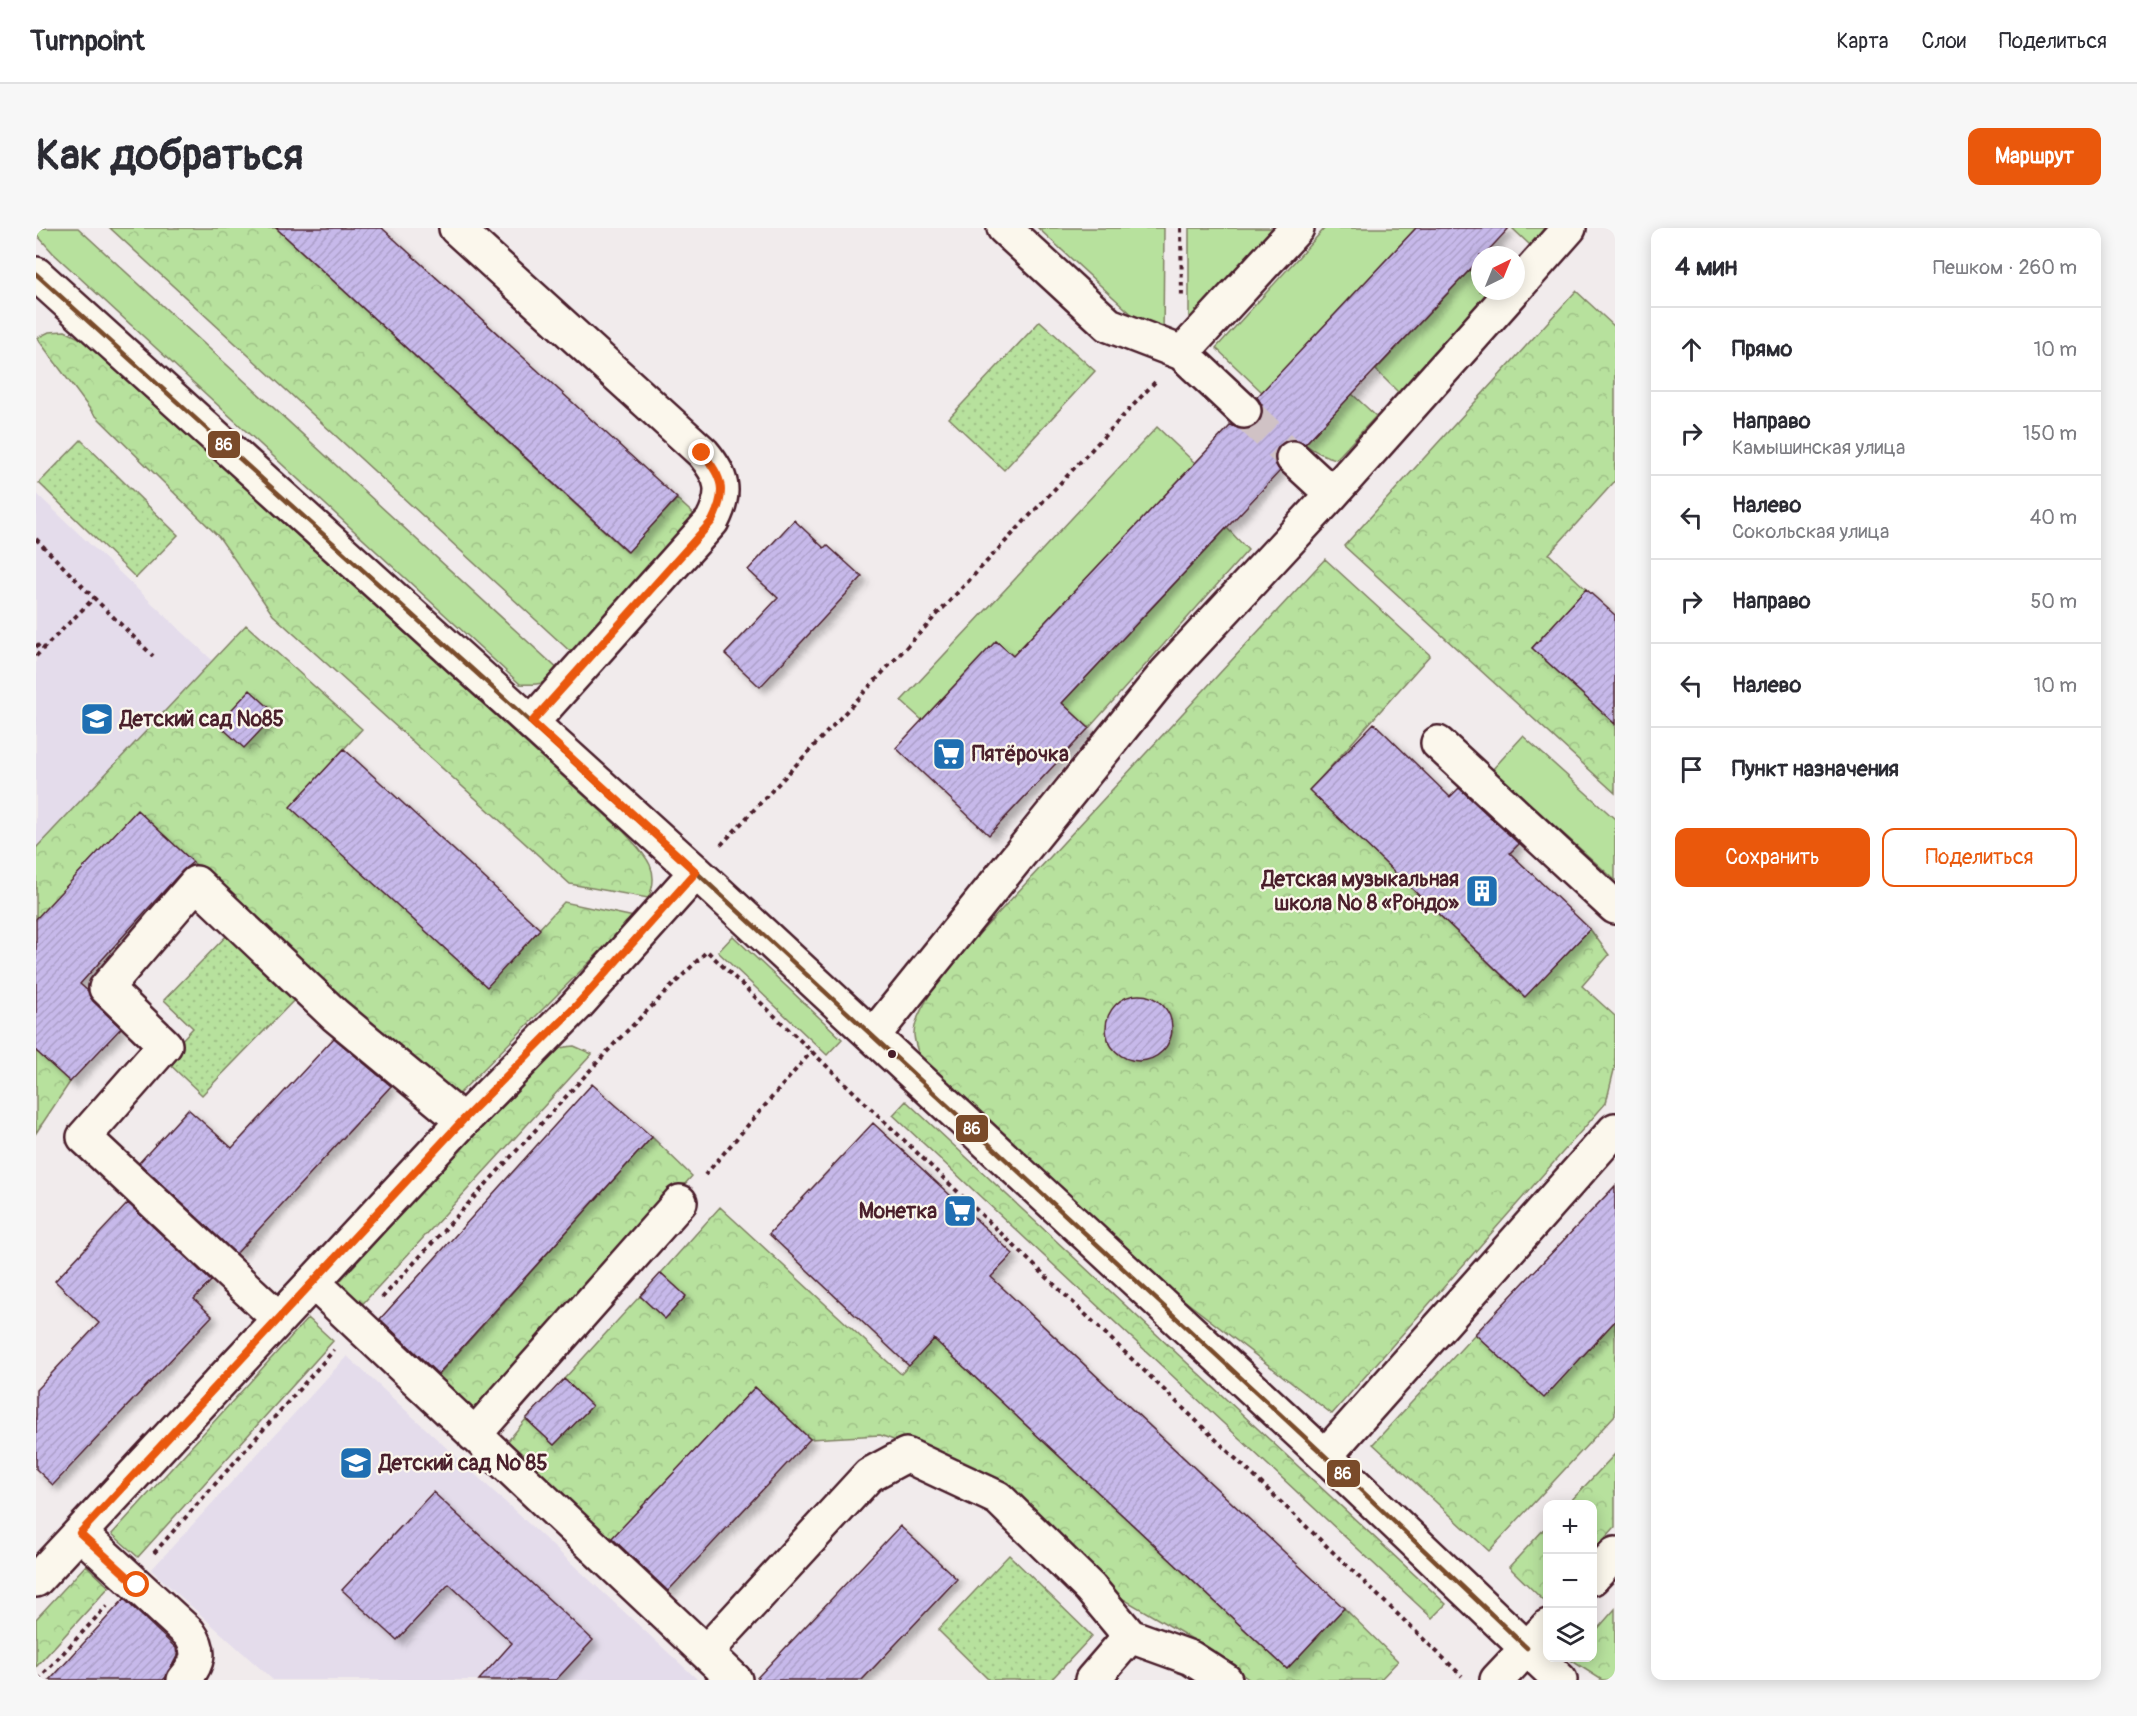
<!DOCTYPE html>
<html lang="ru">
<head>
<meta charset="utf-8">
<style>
  body { margin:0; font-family:Pangolin,sans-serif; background:#f7f7f7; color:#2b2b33 }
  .controls { position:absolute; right:18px; bottom:18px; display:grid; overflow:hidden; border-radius:12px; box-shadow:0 3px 15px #0003 }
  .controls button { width:54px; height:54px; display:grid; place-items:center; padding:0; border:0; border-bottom:2px solid #e1e1e2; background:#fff; color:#2b2b33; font:30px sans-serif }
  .compass { position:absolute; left:1435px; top:18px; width:54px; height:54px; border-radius:50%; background:#fff; box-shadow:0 3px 15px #0003; rotate:43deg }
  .stop { position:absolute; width:18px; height:18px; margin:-14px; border:4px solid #ea580c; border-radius:50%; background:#fff }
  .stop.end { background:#ea580c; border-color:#fff; box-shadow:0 2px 6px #0008 }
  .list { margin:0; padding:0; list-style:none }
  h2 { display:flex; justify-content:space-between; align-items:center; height:78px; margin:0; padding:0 24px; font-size:26px }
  h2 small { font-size:20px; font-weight:400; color:#7c7c81 }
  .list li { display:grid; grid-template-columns:39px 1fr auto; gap:18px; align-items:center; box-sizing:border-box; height:84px; padding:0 24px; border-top:2px solid #e1e1e2 }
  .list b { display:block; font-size:22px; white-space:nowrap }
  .list p { margin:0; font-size:20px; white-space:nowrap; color:#7c7c81 }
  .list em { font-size:20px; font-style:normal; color:#7c7c81 }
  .actions { display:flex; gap:12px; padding:18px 24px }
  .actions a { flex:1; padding:14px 0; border:2px solid #ea580c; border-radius:12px; text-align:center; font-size:21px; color:#ea580c }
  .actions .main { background:#ea580c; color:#fff }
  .icon { flex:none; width:33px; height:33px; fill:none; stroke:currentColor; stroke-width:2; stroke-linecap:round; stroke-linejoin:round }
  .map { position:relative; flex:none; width:1579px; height:1452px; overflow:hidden; border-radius:12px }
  header { display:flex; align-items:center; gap:36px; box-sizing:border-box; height:84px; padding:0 30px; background:#fff; border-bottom:2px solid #e1e1e2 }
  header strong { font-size:28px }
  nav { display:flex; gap:33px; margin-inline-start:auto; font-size:21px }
  .intro { display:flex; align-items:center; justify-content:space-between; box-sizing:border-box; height:144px; padding:0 36px }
  h1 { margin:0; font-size:42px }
  .button { padding:15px 27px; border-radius:12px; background:#ea580c; color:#fff; font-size:21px; font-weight:700 }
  main { display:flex; gap:36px; padding:0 36px }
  aside { flex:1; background:#fff; border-radius:12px; box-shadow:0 3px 15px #0003 }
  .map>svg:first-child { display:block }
  .built { fill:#e4dceb }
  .grass { fill:#b7e19d; stroke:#808064; stroke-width:1.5 }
  .forest { fill:url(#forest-crowns); stroke:#808064; stroke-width:1.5 }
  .park { fill:url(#park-dots); stroke:#808064; stroke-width:1.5 }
  .building { fill:url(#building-hatch); stroke:#4a1f2b; stroke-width:1.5; filter:url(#shadow) }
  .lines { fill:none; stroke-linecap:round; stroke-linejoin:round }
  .minor-tunnel { stroke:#d0c2c5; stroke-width:33; stroke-dasharray:33 16; stroke-linecap:butt }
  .minor-casing { stroke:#4a1f2b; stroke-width:38 }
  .path { stroke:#4a1f2b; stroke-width:4; stroke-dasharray:4.5 4.5; stroke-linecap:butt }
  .minor { stroke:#fbf7ec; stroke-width:33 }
  .bus-1-casing { stroke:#fbf7ec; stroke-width:9 }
  .bus-1 { stroke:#7a4b2a; stroke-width:4.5 }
  .route { stroke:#ea580c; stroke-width:8 }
  .bus-dot { fill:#4a1f2b; stroke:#fbf7ec; stroke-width:2 }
  .labels { text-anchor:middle; stroke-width:4.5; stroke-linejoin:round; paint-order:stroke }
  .poi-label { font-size:21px; font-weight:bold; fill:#4a1f2b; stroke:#fbf7ec; text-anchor:start }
  .line-badge { stroke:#fbf7ec; stroke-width:2 }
  .badge-label { font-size:16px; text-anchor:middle; font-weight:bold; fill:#fff }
</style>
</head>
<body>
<header>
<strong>Turnpoint</strong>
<nav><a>Карта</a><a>Слои</a><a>Поделиться</a></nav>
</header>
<div class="intro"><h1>Как добраться</h1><a class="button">Маршрут</a></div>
<main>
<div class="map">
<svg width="1579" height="1452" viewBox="0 0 1579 1452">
  <defs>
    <pattern id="forest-crowns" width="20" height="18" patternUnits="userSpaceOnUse" patternTransform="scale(1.5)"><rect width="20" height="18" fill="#b7e19d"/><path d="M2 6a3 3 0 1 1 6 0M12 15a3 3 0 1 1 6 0" fill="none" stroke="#9fc187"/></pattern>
    <pattern id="park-dots" width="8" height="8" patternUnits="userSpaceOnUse" patternTransform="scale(1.5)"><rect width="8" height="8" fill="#b7e19d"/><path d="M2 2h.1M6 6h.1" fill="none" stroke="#9fc187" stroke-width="1.8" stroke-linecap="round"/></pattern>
    <pattern id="building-hatch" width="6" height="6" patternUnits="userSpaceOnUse" patternTransform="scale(1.5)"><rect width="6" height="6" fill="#c7b9ea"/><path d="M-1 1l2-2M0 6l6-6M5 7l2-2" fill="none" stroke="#ac9fc9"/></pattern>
    <filter id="shadow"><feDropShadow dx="5.5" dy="5.5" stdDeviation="3" flood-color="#0004"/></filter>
  </defs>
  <rect width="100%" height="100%" fill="#f1ebec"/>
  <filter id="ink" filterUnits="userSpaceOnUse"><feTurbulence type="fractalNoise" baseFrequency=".0167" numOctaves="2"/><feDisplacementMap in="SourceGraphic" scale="12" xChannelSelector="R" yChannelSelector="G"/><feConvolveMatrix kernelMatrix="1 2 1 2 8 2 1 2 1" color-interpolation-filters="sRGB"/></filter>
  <g filter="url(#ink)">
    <path class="built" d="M 0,265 L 177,433 L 0,620 Z
      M 311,1128 L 662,1452 L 237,1452 L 115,1342 Z"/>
    <path class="grass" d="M 0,0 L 42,0 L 526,445 C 510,456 503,457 484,456 L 17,25 L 1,7 Z
      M 1002,0 L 1128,0 L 1127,115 Z
      M 1153,0 L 1251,0 L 1153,105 Z
      M 1289,0 L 1380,0 L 1226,164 L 1180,120 Z
      M 1476,0 L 1509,0 L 1494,17 Z
      M 1444,31 L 1444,63 L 1453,63 L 1364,166 L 1340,142 Z
      M 1316,166 L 1340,188 L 1305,226 L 1300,231 C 1288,228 1279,224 1269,216 Z
      M 1121,199 L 1159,235 L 977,428 L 960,413 L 886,492 L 865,473 Z
      M 1191,300 L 1212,322 L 1053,500 L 1026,475 Z
      M 1487,508 L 1579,591 L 1579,652 L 1456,542 Z
      M 697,708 L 806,811 L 791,827 L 682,724 Z"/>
    <path class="forest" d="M 74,0 L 240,0 L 591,324 L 641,271 L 663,291 L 538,427 Z
      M 1540,63 L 1579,99 L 1579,253 L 1513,326 L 1550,361 L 1496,420 L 1579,496 L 1579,565 L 1308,318 Z
      M 29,103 L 45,111 L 588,604 C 606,624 627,641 612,670 L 534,656 L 237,387 L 183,309 L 56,184 L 1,110 L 13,104 Z
      M 1289,331 L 1394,427 L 1274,562 L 1488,769 L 1554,701 L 1573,727 L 1546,758 L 1579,788 L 1579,838 L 1570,875 L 1296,1186 L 1127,1056 L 891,842 C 885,831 879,820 878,807 C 877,789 899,759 908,744 Z
      M 210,397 L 326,501 L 255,579 L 450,758 L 528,674 L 598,689 L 417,872 L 101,583 L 0,691 L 0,620 Z
      M 538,818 L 556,826 L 320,1083 L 296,1062 L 505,831 C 516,822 524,819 538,818 Z
      M 0,823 L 34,854 L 0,905 Z
      M 870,873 L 1410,1376 L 1396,1390 L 857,887 Z
      M 616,909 L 656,948 L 436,1196 L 395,1155 Z
      M 684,979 L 865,1146 L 898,1111 L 1251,1441 L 1308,1380 L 1362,1433 L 1344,1452 L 1214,1452 L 1158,1412 L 1082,1368 L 918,1234 L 844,1207 L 774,1211 L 719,1159 L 572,1315 L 467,1219 L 490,1191 L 518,1217 L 555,1178 L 528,1151 L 604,1068 L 628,1090 L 649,1068 L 625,1045 Z
      M 272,1090 L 297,1113 L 102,1329 L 76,1306 Z
      M 1579,1093 L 1579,1187 L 1453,1323 L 1337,1216 L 1439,1106 L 1508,1169 Z
      M 1579,1226 L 1579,1299 L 1557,1323 L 1556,1276 L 1532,1276 Z
      M 1511,1298 L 1512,1371 L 1509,1374 L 1473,1339 Z
      M 50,1337 L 73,1359 L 0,1439 L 0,1391 Z
      M 1579,1381 L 1579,1452 L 1566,1452 L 1533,1431 L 1535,1430 L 1556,1430 L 1557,1406 Z"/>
    <path class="park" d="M 1004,93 L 1059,143 L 968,242 L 913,190 Z
      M 45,212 L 142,307 L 100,350 L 3,255 Z
      M 196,702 L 263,767 L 166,867 L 128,831 L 157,800 L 128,772 Z
      M 973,1327 L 1056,1408 L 1015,1452 L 953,1452 L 902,1402 Z"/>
    <path class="building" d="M 240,0 L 346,0 L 641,270 L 592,324 Z
      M 1380,0 L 1473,0 L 1448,27 L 1444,27 L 1444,31 L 1269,216 L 1262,212 L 1252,212 L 1243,218 L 1239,226 L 1239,235 L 1244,243 L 1026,475 L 1053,500 L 953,607 L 860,520 L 960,413 L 977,428 L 1195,197 L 1204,201 L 1214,201 L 1221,196 L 1226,187 L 1226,177 L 1221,169 Z
      M 758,292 L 788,320 L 791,317 L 826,349 L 724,459 L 689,426 L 742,370 L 712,342 Z
      M 1550,361 L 1579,387 L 1579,496 L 1496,420 Z
      M 214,462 L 240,486 L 208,520 L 182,496 Z
      M 1338,495 L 1414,569 L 1423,560 L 1483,616 L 1474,625 L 1554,701 L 1489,769 L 1273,562 Z
      M 308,521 L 504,701 L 451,759 L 254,579 Z
      M 101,582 L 157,634 L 146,643 L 44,756 L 52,763 L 57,773 L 85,800 L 34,854 L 0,823 L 0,691 Z
      M1070 800a33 33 0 1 1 66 0a33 33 0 1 1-66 0Z
      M 298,810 L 355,858 L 200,1026 L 103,935 L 152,881 L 196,920 Z
      M 556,856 L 616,909 L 402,1146 L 344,1091 Z
      M 837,895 L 977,1026 L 955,1049 L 1308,1380 L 1251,1441 L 898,1111 L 873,1138 L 733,1006 Z
      M 1579,958 L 1579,1093 L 1508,1170 L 1439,1106 Z
      M 92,975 L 175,1053 L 158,1071 L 176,1088 L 17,1257 L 0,1241 L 0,1162 L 63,1095 L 19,1053 Z
      M 625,1045 L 650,1068 L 629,1091 L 604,1068 Z
      M 528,1151 L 556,1178 L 518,1217 L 490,1191 Z
      M 719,1159 L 774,1211 L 632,1363 L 576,1310 Z
      M 397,1264 L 557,1412 L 520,1452 L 443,1452 L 476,1415 L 413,1356 L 361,1412 L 306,1362 Z
      M 864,1298 L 921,1351 L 826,1452 L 719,1452 Z
      M 88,1371 L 140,1420 L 141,1428 L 130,1449 L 127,1452 L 14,1452 Z"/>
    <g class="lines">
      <path class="minor-tunnel" d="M 1208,183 L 1257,230"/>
      <defs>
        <path id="minor" d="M 420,0 L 667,225 C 687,249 691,264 676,293 L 496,494
          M 968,0 L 1073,97 L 1146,125 L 1208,183
          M 0,46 L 660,644 L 1289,1228 L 1524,1452
          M 1480,60 L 1533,0
          M 1146,125 L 1261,0
          M 1257,230 L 1296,266
          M 1402,515 L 1579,679
          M 837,808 L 1129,446 L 1296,266 L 1477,63
          M 277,1054 L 699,1452
          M 243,1091 L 48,909 L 129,817 L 70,760 L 160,655 L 299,787 L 427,893
          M 438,1207 L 644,974
          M 1289,1228 L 1579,902
          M 44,1305 L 153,1405 C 166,1423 162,1436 148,1452
          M 1556,1350 L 1579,1326
          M 0,1352 L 427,893 L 540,778 L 660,644
          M 670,1424 L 833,1247 L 870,1227 L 962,1270 L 1054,1360 L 1094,1408 L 1155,1430 L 1189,1452
          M 1056,1452 L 1094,1408
          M 1461,1452 L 1512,1398"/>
      </defs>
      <use href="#minor" class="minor-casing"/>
      <path class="path" d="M 1145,0 L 1146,70
        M 0,311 L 58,370
        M 0,416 L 6,422
        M 0,428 L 58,370 L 117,428
        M 685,617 L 1119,154
        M 669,947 L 776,823
        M 346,1070 L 579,815 L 671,723 L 1426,1448
        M 118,1325 L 298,1122
        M 2,1452 L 71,1378"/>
      <use href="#minor" class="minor"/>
      <defs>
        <path id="bus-1" d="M 0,46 L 660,644 L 1289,1228 L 1491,1420"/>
      </defs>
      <use href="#bus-1" class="bus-1-casing"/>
      <use href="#bus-1" class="bus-1"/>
    </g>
  </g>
  <g class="lines" filter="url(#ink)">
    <path class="route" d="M 101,1357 L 44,1305 L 427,892 L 540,778 L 660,644 L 496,494 L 676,293 C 691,264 687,249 666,225"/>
  </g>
  <defs>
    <symbol id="school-square" viewBox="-11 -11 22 22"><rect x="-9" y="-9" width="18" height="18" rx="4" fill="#1f6fb2" stroke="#fbf7ec"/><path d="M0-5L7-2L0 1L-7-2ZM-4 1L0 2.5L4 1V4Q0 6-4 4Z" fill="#fff"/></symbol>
    <symbol id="supermarket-square" viewBox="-11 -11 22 22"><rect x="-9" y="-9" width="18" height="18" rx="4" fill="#1f6fb2" stroke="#fbf7ec"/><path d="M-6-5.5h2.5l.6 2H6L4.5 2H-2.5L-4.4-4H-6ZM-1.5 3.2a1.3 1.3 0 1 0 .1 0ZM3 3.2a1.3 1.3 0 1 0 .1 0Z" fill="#fff"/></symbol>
    <symbol id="building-square" viewBox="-11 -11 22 22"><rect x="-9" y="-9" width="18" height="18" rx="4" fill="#1f6fb2" stroke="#fbf7ec"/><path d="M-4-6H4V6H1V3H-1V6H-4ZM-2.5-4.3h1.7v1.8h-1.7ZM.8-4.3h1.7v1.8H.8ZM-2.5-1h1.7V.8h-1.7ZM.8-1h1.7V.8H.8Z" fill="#fff"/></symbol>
  </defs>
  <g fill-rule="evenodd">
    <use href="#school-square" x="42" y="472" width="38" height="38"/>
    <use href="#supermarket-square" x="894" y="507" width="38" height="38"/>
    <use href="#building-square" x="1427" y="644" width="38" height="38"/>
    <use href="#supermarket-square" x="905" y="964" width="38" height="38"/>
    <use href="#school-square" x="301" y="1216" width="38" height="38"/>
  </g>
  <circle class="bus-dot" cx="856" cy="826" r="5"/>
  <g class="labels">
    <g class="poi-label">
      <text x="84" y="498">Детский сад №85</text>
      <text x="936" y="533">Пятёрочка</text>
      <text x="1423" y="658" text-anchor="end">Детская музыкальная<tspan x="1423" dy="24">школа № 8 «Рондо»</tspan></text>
      <text x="901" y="990" text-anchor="end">Монетка</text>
      <text x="343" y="1242">Детский сад № 85</text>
    </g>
  </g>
  <g class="line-badge">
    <rect x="171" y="202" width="34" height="29" rx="6" fill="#7a4b2a"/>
    <rect x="919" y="886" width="34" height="29" rx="6" fill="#7a4b2a"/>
    <rect x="1290" y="1231" width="35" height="29" rx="6" fill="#7a4b2a"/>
  </g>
  <g class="badge-label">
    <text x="188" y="222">86</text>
    <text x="936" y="906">86</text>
    <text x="1307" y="1251">86</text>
  </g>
</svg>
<div class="controls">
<button>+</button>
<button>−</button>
<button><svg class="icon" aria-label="layers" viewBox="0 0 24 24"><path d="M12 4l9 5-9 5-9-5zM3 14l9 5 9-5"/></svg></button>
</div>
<svg class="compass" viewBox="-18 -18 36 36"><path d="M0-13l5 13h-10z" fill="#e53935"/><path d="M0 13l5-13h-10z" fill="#7c7c81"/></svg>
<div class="stop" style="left:101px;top:1357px"></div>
<div class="stop end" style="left:666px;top:225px"></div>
</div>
<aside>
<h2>4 мин<small>Пешком · 260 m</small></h2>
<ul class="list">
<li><svg class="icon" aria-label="ahead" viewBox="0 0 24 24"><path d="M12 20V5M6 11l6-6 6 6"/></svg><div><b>Прямо</b></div><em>10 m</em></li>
<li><svg class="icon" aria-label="right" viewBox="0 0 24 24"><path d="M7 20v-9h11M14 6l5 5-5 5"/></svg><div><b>Направо</b><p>Камышинская улица</p></div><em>150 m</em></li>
<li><svg class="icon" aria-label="left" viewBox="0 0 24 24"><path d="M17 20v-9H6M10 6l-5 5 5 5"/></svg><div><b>Налево</b><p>Сокольская улица</p></div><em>40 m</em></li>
<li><svg class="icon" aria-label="right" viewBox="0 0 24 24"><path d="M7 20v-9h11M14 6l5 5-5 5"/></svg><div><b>Направо</b></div><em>50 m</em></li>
<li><svg class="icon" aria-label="left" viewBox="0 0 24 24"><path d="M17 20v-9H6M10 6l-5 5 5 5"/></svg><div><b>Налево</b></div><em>10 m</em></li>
<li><svg class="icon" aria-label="arrive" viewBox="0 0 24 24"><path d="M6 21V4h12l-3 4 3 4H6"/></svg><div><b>Пункт назначения</b></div></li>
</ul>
<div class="actions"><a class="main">Сохранить</a><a>Поделиться</a></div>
</aside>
</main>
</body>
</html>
